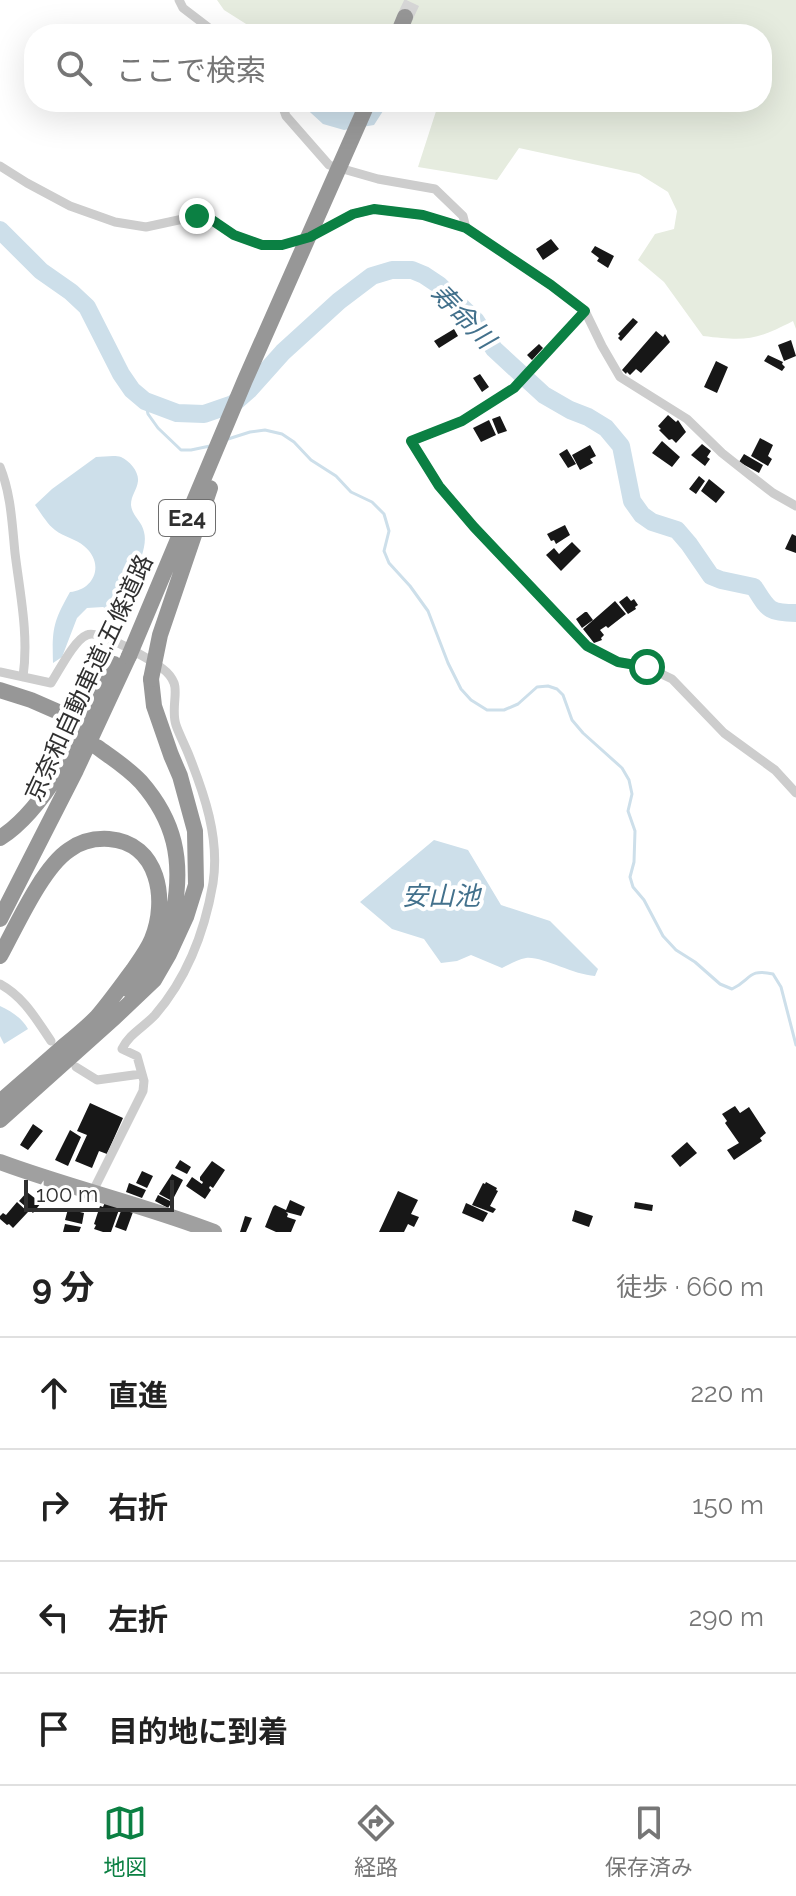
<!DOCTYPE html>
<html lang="ja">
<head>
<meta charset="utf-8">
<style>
  body { margin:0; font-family:Raleway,"Noto Sans JP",sans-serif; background:#f6f6f6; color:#222 }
  .scale { position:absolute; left:24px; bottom:20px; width:150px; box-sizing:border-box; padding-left:8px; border:4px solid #303030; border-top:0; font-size:22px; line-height:28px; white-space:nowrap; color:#303030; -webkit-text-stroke:6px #fff; paint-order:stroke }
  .stop { position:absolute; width:24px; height:24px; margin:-18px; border:6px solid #0b8043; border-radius:50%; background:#fff }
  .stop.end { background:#0b8043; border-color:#fff; box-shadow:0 2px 8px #0008 }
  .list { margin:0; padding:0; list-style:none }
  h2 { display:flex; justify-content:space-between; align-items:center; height:104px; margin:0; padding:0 32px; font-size:34px }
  h2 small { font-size:26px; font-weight:400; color:#767676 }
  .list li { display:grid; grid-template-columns:52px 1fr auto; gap:24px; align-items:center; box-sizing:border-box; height:112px; padding:0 32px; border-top:2px solid #e0e0e0 }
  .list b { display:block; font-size:30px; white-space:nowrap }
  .list em { font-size:26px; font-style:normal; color:#767676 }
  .icon { flex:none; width:44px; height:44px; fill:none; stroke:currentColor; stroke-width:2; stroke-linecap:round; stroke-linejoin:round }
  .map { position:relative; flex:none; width:796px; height:1232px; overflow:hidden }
  .search { position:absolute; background:#fff; box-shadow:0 8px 32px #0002; left:24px; right:24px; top:24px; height:88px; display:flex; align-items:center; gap:20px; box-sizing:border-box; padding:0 28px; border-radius:32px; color:#767676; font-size:30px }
  .sheet { height:552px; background:#fff }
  nav { display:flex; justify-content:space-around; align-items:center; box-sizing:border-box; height:112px; border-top:2px solid #e0e0e0; background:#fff; font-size:22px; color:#767676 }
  nav a { display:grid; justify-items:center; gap:4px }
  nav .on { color:#0b8043 }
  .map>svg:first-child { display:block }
  .green { fill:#e6ecdf }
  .water { fill:#cddfea }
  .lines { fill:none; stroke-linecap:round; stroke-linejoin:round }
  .stream { stroke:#cddfea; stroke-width:3 }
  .river { stroke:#cddfea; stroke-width:18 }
  .building { fill:#171717 }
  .motorway-tunnel { stroke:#d6d6d6; stroke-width:16; stroke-dasharray:16 8; stroke-linecap:butt }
  .minor { stroke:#cdcdcd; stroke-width:9 }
  .trunk { stroke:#a0a0a0; stroke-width:16 }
  .motorway { stroke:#979797; stroke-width:16 }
  .motorway-bridge { stroke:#979797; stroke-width:16 }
  .route { stroke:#0b8043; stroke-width:10 }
  .labels { text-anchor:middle; stroke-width:8; stroke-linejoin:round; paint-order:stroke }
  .shield { fill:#fff; stroke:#6e6e6e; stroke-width:2 }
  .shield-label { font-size:22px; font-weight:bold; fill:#303030 }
  .street-label { font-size:24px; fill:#303030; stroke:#fff }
  .water-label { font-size:26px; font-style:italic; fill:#43718c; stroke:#fff }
</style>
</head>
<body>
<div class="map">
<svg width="796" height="1232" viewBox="0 0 796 1232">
  <rect width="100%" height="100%" fill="#fff"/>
  <path class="green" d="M 217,0 L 796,0 L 796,329 L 793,321 C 755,341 745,341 703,336 L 664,282 L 638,260 L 655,234 L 674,229 L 677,211 L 668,192 L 639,174 L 519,148 L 497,180 L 418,167 L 439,102 L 762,102 L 762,34 L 416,34 L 401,25 L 395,34 L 262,34 L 224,10 Z"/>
  <path class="water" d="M 299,102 L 376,102 L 383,111 L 374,125 L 344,130 L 323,124 Z
    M 96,457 C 104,457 114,455 121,457 C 130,461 139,472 138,481 C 137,490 131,495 131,505 C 132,516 142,521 144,532 C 150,552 124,595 114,613 L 103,607 L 87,608 L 77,618 L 62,657 L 53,663 C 52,629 53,622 70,592 C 95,590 105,563 84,546 C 76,539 64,537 55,530 C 47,524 41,513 35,505 L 52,489 Z
    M 434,840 L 468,850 L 501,905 L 550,921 L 598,969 L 595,976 C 573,975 542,956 526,958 C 518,959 509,965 502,968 L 471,955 L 457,961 L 441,963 L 424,939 L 392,929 L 360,902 Z
    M 0,1006 C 11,1011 22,1018 28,1029 L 4,1044 L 0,1036 Z"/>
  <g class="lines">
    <path class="stream" d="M 145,401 L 148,414 L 158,428 L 181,450 L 191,450 L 210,446
      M 228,439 L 250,432 L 265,430 L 282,434 L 294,442 L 311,460 L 336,476 L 351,492 L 372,502 L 384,514 L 389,531 L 384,551 L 389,563 L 410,586 L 428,611 L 448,663 L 461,689 L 471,700 L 487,710 L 504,710 L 518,704 L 537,687 L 548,686 L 557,689 L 563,695 L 572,720 L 583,733 L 622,768 L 629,780 L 632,794 L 628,811 L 635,831 L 634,862 L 630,877 L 633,887 L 644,900 L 663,936 L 676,950 L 695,962 L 720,984 L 732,989 C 751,980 748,968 773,974 L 781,987 L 796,1045"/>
    <path class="river" d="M 0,230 L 41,271 L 71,292 L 87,307 L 121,374 L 132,390 L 145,401 L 177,413 L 204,414 L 233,404 L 249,390 L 283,352 L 339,301 L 372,276 L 392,270 L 412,270 L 424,275 L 439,285 L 476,321 L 494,349 L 544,395 L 570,410 L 588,417 L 606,428 L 621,446 L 632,501 L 642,515 L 652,522 L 677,530 L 689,544 L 711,576 L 721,580 L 754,587 C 768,609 768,613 796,613"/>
  </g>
  <path class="building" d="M 551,239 L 559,249 L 543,260 L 536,249 Z
    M 595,246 L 614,256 L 608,268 L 597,261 L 599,258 L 591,252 Z
    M 633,318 L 638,322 L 621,341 L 618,338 L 620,336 L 618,334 Z
    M 454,329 L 458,336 L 439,348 L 434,341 Z
    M 656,331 L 663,337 L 665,334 L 670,342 L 641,373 L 636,369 L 630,375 L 627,372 L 626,374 L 622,370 Z
    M 791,340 L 796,356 L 784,361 L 778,345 Z
    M 539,344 L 543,348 L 532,360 L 527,355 Z
    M 768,355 L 783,362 L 782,364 L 785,367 L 782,371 L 764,361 Z
    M 716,361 L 728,367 L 717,393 L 704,387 Z
    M 480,374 L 489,387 L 482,392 L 473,378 Z
    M 668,415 L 676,422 L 678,420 L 686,432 L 676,443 L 672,439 L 669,440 L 659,430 L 661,429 L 658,426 Z
    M 500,416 L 507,431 L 498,434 L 492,419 Z
    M 489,420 L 496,435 L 481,442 L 473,428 Z
    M 760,438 L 773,445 L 768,456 L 772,459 L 768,466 L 751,456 Z
    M 662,441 L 680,457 L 672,467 L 652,453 Z
    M 702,444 L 711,451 L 707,457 L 710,459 L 705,466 L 691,455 Z
    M 590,445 L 596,456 L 590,459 L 593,463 L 580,470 L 572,455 Z
    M 567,449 L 576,464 L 568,468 L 559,454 Z
    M 744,454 L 763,465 L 759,473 L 739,462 Z
    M 699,476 L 705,481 L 696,494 L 689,489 Z
    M 709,479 L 725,492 L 716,503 L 701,491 Z
    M 565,525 L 570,535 L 556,544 L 554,540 L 551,541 L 547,534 Z
    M 792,534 L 796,536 L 796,553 L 785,549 Z
    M 572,542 L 581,551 L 561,571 L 546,555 L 554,548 L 559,554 Z
    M 627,596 L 631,601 L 634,599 L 638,605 L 635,607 L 636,609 L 628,614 L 619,602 Z
    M 615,601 L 626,614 L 608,628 L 606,626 L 600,630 L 604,635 L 601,638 L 602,640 L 594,643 L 583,629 Z
    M 585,612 L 587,612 L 593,620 L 582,628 L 576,619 Z
    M 90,1103 L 123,1118 L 107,1154 L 99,1151 L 92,1168 L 75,1161 L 87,1135 L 77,1131 Z
    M 735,1106 L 740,1113 L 749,1107 L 766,1133 L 760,1138 L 762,1141 L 734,1160 L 727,1150 L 739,1143 L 725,1123 L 727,1121 L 722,1114 Z
    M 33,1124 L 43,1131 L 28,1150 L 20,1145 Z
    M 70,1130 L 81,1137 L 68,1166 L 55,1160 Z
    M 687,1142 L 697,1153 L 680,1167 L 671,1156 Z
    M 180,1160 L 191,1167 L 187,1174 L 175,1168 Z
    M 212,1161 L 225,1170 L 213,1188 L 210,1186 L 209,1188 L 211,1190 L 205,1199 L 186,1186 L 192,1177 L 202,1184 L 203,1182 L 200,1180 L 200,1177 Z
    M 142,1171 L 153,1176 L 147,1188 L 136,1183 Z
    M 172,1174 L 183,1180 L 172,1201 L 159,1194 Z
    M 486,1182 L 497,1188 L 496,1190 L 498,1191 L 490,1206 L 496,1209 L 493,1213 L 472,1205 L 483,1183 L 485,1184 Z
    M 129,1183 L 146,1190 L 142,1198 L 126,1192 Z
    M 398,1191 L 418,1200 L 411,1214 L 419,1217 L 414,1227 L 408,1224 L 404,1232 L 379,1232 Z
    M 27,1192 L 41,1203 L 33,1213 L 19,1201 Z
    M 158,1195 L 172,1202 L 168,1208 L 155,1201 Z
    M 290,1200 L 305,1207 L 301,1216 L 286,1212 L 288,1214 L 287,1217 L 296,1220 L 291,1232 L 276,1232 L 265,1227 L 273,1207 L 275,1205 L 286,1210 Z
    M 17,1202 L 28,1212 L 13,1228 L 9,1224 L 7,1225 L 0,1219 L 0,1216 L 3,1213 L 6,1215 Z
    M 105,1202 L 120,1207 L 111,1232 L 103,1232 L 94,1229 L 96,1225 L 94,1224 L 100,1206 L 103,1207 Z
    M 635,1202 L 653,1205 L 652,1211 L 634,1208 Z
    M 466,1203 L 488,1213 L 483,1222 L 462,1213 Z
    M 122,1208 L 133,1212 L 126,1231 L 115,1227 Z
    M 68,1209 L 84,1213 L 82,1224 L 65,1220 Z
    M 575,1210 L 593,1216 L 589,1227 L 572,1221 Z
    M 245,1216 L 252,1218 L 246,1232 L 240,1232 Z
    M 65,1224 L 81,1227 L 79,1232 L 63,1232 Z"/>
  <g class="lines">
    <path class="motorway-tunnel" d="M 405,17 L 413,0
      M 58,723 L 88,742"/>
    <path class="minor" d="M 179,0 L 183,8 L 217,34
      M 281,102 L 286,116 L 329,165 L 378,179 L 435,189 L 463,216 L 466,228
      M 0,166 L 27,183 L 70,206 L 115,222 L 146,227 L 197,216 L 209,218 L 234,235 L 262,245 L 282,245 L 310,237 L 353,214 L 374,209 L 423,215 L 466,228 L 551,285 L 585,311 L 602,346 L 620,377 L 687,419 L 722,453 L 751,476 L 773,493 L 796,506
      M 585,311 L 514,388 L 462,421 L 411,441 L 439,486 L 474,527 L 587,646 L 618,662 L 647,667 L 672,679 L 724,733 L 775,770 L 796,793
      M 0,467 C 11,494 12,523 15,553 C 20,594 29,635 23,677
      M 0,672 L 51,683 C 59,671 74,640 87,635 C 99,629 151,660 163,669 C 167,672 172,678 174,683 C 178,693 171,710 176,725 C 179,734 184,743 188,753 C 204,793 220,838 213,883 C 205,930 187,978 155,1015 C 144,1027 129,1034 122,1049 L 137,1056 L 144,1081 L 143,1091 L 93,1191
      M 0,984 C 24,997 36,1019 51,1041
      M 76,1067 L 97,1080 L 141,1074"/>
    <path class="trunk" d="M 0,1162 C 70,1188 144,1205 214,1232"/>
    <path class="motorway" d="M 398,34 L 405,17
      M 0,690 L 31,700 L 63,714
      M 97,747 C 112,758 128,768 141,782 C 175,821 183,860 174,910 C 172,921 169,935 163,945 C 154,962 142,976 129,990
      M 0,838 C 52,805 88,718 114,664
      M 0,919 L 76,770 L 129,656
      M 0,956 C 16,927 42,868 69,850 C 81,841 93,838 109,839 C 159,843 168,900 152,939 C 148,949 140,960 133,970 C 121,986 109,1003 96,1018 C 86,1028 75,1037 64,1046 C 43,1065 21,1083 0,1102
      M 0,1120 L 115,1017 L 154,980 L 169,954 L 186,917 L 196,885 L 195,831 L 180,776 L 171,755 L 154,706 L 151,679"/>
    <path class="motorway-bridge" d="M 129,656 L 245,380 L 368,102
      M 151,679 L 160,635 L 210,488"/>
  </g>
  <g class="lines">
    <path class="route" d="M 197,216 L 209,218 L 234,235 L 262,245 L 282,245 L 310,237 L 353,214 L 374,209 L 423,215 L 466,228 L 551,285 L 585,311 L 514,388 L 462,421 L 411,441 L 439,486 L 474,527 L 587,646 L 618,662 L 647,667"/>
  </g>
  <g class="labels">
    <rect class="shield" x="159" y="500" width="56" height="36" rx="6"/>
    <g class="shield-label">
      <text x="187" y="526">E24</text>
    </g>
    <g class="street-label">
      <text transform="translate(89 678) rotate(-65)" y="8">京奈和自動車道;五條道路</text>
    </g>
    <g class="water-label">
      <text transform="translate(463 316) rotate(46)" y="9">寿命川</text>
      <text x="441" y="905">安山池</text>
    </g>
  </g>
</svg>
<div class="scale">100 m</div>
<div class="stop" style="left:647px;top:667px"></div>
<div class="stop end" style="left:197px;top:216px"></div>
<div class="search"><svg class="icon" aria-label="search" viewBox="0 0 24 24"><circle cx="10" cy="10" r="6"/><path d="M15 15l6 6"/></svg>ここで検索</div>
</div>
<section class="sheet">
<h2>9 分<small>徒歩 · 660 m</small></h2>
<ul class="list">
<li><svg class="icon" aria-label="ahead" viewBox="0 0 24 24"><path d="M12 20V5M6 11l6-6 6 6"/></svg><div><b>直進</b></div><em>220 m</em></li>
<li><svg class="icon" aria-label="right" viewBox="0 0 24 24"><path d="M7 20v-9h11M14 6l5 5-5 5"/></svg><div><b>右折</b></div><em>150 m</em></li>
<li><svg class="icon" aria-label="left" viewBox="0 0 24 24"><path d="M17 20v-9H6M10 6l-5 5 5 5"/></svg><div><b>左折</b></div><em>290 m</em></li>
<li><svg class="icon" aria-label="arrive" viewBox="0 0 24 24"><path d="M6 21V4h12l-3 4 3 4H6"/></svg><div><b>目的地に到着</b></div></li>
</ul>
</section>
<nav>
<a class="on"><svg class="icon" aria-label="map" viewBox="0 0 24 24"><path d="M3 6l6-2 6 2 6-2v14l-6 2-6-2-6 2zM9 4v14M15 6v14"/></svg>地図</a>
<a><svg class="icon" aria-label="directions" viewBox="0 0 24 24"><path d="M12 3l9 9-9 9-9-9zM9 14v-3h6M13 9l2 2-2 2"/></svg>経路</a>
<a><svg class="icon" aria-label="saved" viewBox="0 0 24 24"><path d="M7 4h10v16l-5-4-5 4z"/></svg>保存済み</a>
</nav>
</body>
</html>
